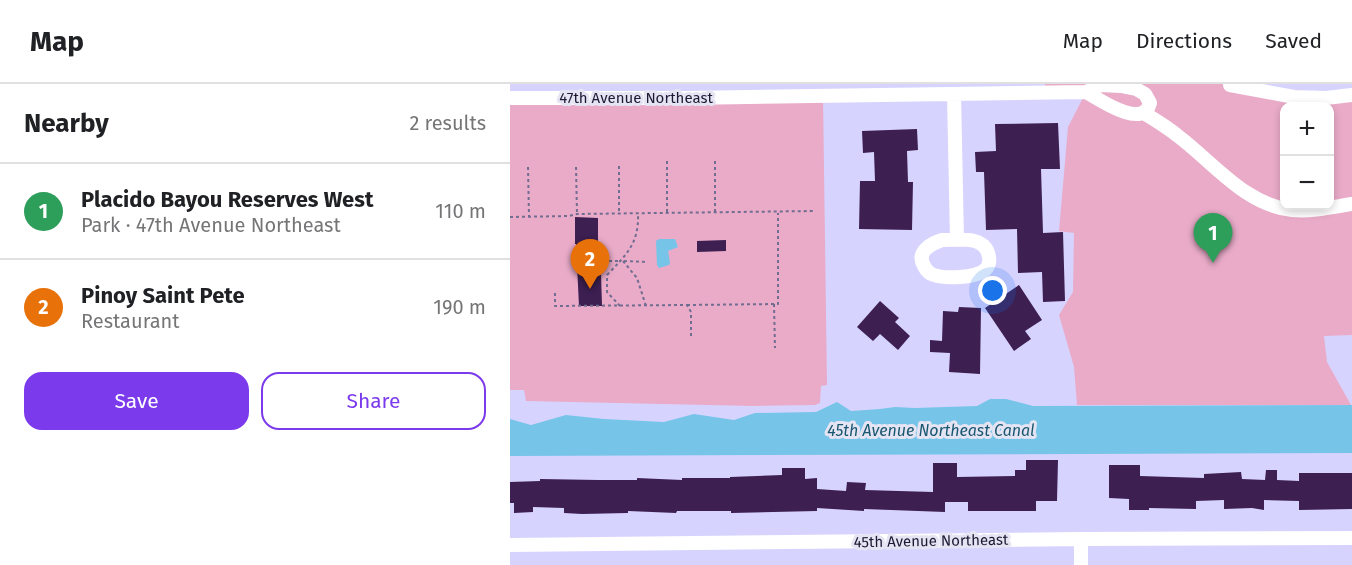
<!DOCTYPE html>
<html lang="en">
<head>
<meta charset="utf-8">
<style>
  body { margin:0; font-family:"Fira Sans",sans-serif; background:#f6f6f6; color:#202124 }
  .controls { position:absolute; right:18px; top:18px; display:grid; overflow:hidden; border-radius:12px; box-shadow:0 3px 9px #0003 }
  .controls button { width:54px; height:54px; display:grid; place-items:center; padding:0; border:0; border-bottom:2px solid #e0e0e0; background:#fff; color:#202124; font:30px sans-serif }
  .you { position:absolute; left:483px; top:207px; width:21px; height:21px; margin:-15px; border:4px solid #fff; border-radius:50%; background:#1a73e8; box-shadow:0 0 0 9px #1a73e833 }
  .badge { display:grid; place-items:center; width:39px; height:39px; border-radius:50%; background:#7c3aed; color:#fff; font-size:20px; font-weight:700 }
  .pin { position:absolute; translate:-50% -50px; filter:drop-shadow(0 2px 3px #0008) }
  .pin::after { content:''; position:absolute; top:32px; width:21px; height:18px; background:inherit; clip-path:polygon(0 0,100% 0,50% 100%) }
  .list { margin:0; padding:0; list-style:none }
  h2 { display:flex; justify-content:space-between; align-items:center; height:78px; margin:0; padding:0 24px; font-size:26px }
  h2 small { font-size:20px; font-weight:400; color:#757577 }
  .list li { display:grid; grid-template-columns:39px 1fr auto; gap:18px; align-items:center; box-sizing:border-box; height:96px; padding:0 24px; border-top:2px solid #e0e0e0 }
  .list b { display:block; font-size:22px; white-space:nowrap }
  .list p { margin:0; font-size:20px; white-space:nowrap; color:#757577 }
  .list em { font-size:20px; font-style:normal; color:#757577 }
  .actions { display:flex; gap:12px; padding:18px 24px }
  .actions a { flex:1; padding:14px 0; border:2px solid #7c3aed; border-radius:18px; text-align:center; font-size:21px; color:#7c3aed }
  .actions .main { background:#7c3aed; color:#fff }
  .map { position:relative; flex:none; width:842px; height:481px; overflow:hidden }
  header { display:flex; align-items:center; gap:36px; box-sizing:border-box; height:84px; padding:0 30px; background:#fff; border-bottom:2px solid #e0e0e0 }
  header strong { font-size:28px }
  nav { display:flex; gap:33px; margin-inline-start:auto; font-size:21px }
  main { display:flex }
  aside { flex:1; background:#fff }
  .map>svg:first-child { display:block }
  .green { fill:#e9abc8; fill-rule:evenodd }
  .water { fill:#76c4e8 }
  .building { fill:#3d1f52 }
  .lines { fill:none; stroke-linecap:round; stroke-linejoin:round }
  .path { stroke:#716d90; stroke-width:2; stroke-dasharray:3 3; stroke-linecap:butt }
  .minor { stroke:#fff; stroke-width:14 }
  .labels { text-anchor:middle; stroke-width:6; stroke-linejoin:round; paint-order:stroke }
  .street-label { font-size:15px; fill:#1e1934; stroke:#e5e4f3 }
  .water-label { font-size:16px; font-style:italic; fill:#18576f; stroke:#e5e4f3 }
</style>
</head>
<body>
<header>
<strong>Map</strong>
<nav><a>Map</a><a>Directions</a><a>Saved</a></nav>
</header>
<main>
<aside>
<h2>Nearby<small>2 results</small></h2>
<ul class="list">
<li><span class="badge" style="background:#2e9e5b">1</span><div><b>Placido Bayou Reserves West</b><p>Park · 47th Avenue Northeast</p></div><em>110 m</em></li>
<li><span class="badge" style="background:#e8710a">2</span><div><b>Pinoy Saint Pete</b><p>Restaurant</p></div><em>190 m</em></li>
</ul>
<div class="actions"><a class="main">Save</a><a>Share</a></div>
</aside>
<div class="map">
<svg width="842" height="481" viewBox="0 0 842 481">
  <rect width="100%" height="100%" fill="#d7d3ff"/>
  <path class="green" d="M 535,0 L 716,0 L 842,11 L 842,251 L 814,252 L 817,278 L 841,321 L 567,321 L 564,283 L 549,231 L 563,208 L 564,149 L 549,147 L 558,43 L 576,8 L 535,8 ZM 774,22 L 820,22 L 820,122 L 774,122 Z
    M 313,12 L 317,301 L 311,302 L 310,319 L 305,321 L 244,322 L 16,317 L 14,306 L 0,306 L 0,14 Z"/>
  <path class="water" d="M 149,155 L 165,155 L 168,163 L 158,167 L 160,179 L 159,181 L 149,184 L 147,181 L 146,157 Z
    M 480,315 L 496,315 L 523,322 L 842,321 L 842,369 L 0,372 L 0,335 L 21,341 L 56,331 L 94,335 L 154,338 L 184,330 L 224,336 L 245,329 L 306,328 L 327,318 L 341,327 L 370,325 L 385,323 L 405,324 L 467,322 Z"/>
  <path class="building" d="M 548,39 L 550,85 L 531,85 L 533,149 L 553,148 L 555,217 L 533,218 L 532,188 L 508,189 L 507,145 L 476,146 L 474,88 L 466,88 L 465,68 L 486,67 L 485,40 Z
    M 407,45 L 408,66 L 397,67 L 398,98 L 403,98 L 402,146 L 349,145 L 350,97 L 365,97 L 364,68 L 353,69 L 352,47 Z
    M 65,133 L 88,134 L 88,160 L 86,160 L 86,189 L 91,189 L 92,222 L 69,222 L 66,160 L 65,160 Z
    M 216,156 L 216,167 L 187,168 L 187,157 Z
    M 509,201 L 532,236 L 515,247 L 521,255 L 504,267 L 475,224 Z
    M 370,217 L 389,234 L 385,238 L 400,252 L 388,266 L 370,250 L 363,257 L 347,243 Z
    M 449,223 L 471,224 L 470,290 L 439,288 L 440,269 L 420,268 L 420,256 L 432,257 L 433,227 L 448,228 Z
    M 516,376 L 548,376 L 547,417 L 526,417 L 526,427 L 458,427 L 458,418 L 435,418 L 435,428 L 354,425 L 354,427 L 307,424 L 307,427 L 221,429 L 221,427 L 167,427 L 166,429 L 118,427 L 118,429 L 72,430 L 54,429 L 54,424 L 23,423 L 23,428 L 4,429 L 4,419 L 0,419 L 0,398 L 30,397 L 30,395 L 89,396 L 127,396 L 127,394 L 172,396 L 172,394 L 220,394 L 220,393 L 272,391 L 272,384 L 295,384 L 295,395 L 307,394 L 307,405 L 336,407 L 337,398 L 356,399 L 355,406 L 423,408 L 423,379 L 447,379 L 447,393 L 505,392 L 505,386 L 516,386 Z
    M 599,381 L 630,381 L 630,392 L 694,394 L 694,390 L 731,388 L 732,395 L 755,396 L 756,386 L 767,386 L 767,396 L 789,397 L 789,389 L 842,389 L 842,425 L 789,426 L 789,417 L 754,416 L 754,426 L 742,424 L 714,425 L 714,416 L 686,417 L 686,425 L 639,424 L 639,426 L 619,426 L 619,415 L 599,414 Z"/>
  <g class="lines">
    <path class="path" d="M 157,77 L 157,129
      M 109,82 L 109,129
      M 18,83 L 19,132
      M 66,83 L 67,130
      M 205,128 L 205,77
      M 0,133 L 59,132 L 67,130 L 305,127
      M 87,177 L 108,177
      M 113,177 L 127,194 L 136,222
      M 114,177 L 138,178
      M 45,209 L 45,222 L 177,221 L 181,228 L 181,255
      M 264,220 L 265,264
      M 177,221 L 268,220 L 268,129
      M 110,222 L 97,208 L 97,191 C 116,171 129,160 128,130"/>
    <path class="minor" d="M 720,1 L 784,13 L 816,14 L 842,11
      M 444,10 L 447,156
      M 0,14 L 177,14 L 576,8 L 591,1 L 611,2 L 626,5 L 635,10 L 640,19 C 633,46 590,16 576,8
      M 634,29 C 645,36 657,43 668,52 C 704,79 735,121 782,126 C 802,128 823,123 842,120
      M 432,156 C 449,156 476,151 479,173 C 480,178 478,183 475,186 C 466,194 435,195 424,191 C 420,190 416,186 414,182 C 406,168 420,160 432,156 Z
      M 571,455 L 571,481
      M 0,461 L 571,455 L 842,454"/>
  </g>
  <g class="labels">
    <g class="street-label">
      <text x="126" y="19">47th Avenue Northeast</text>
      <text transform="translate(421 457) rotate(-1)" y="5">45th Avenue Northeast</text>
    </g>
    <g class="water-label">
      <text x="421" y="352">45th Avenue Northeast Canal</text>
    </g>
  </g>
</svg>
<div class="controls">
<button>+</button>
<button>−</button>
</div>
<div class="you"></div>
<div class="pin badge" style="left:703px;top:179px;background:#2e9e5b">1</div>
<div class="pin badge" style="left:80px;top:205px;background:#e8710a">2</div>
</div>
</main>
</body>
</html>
